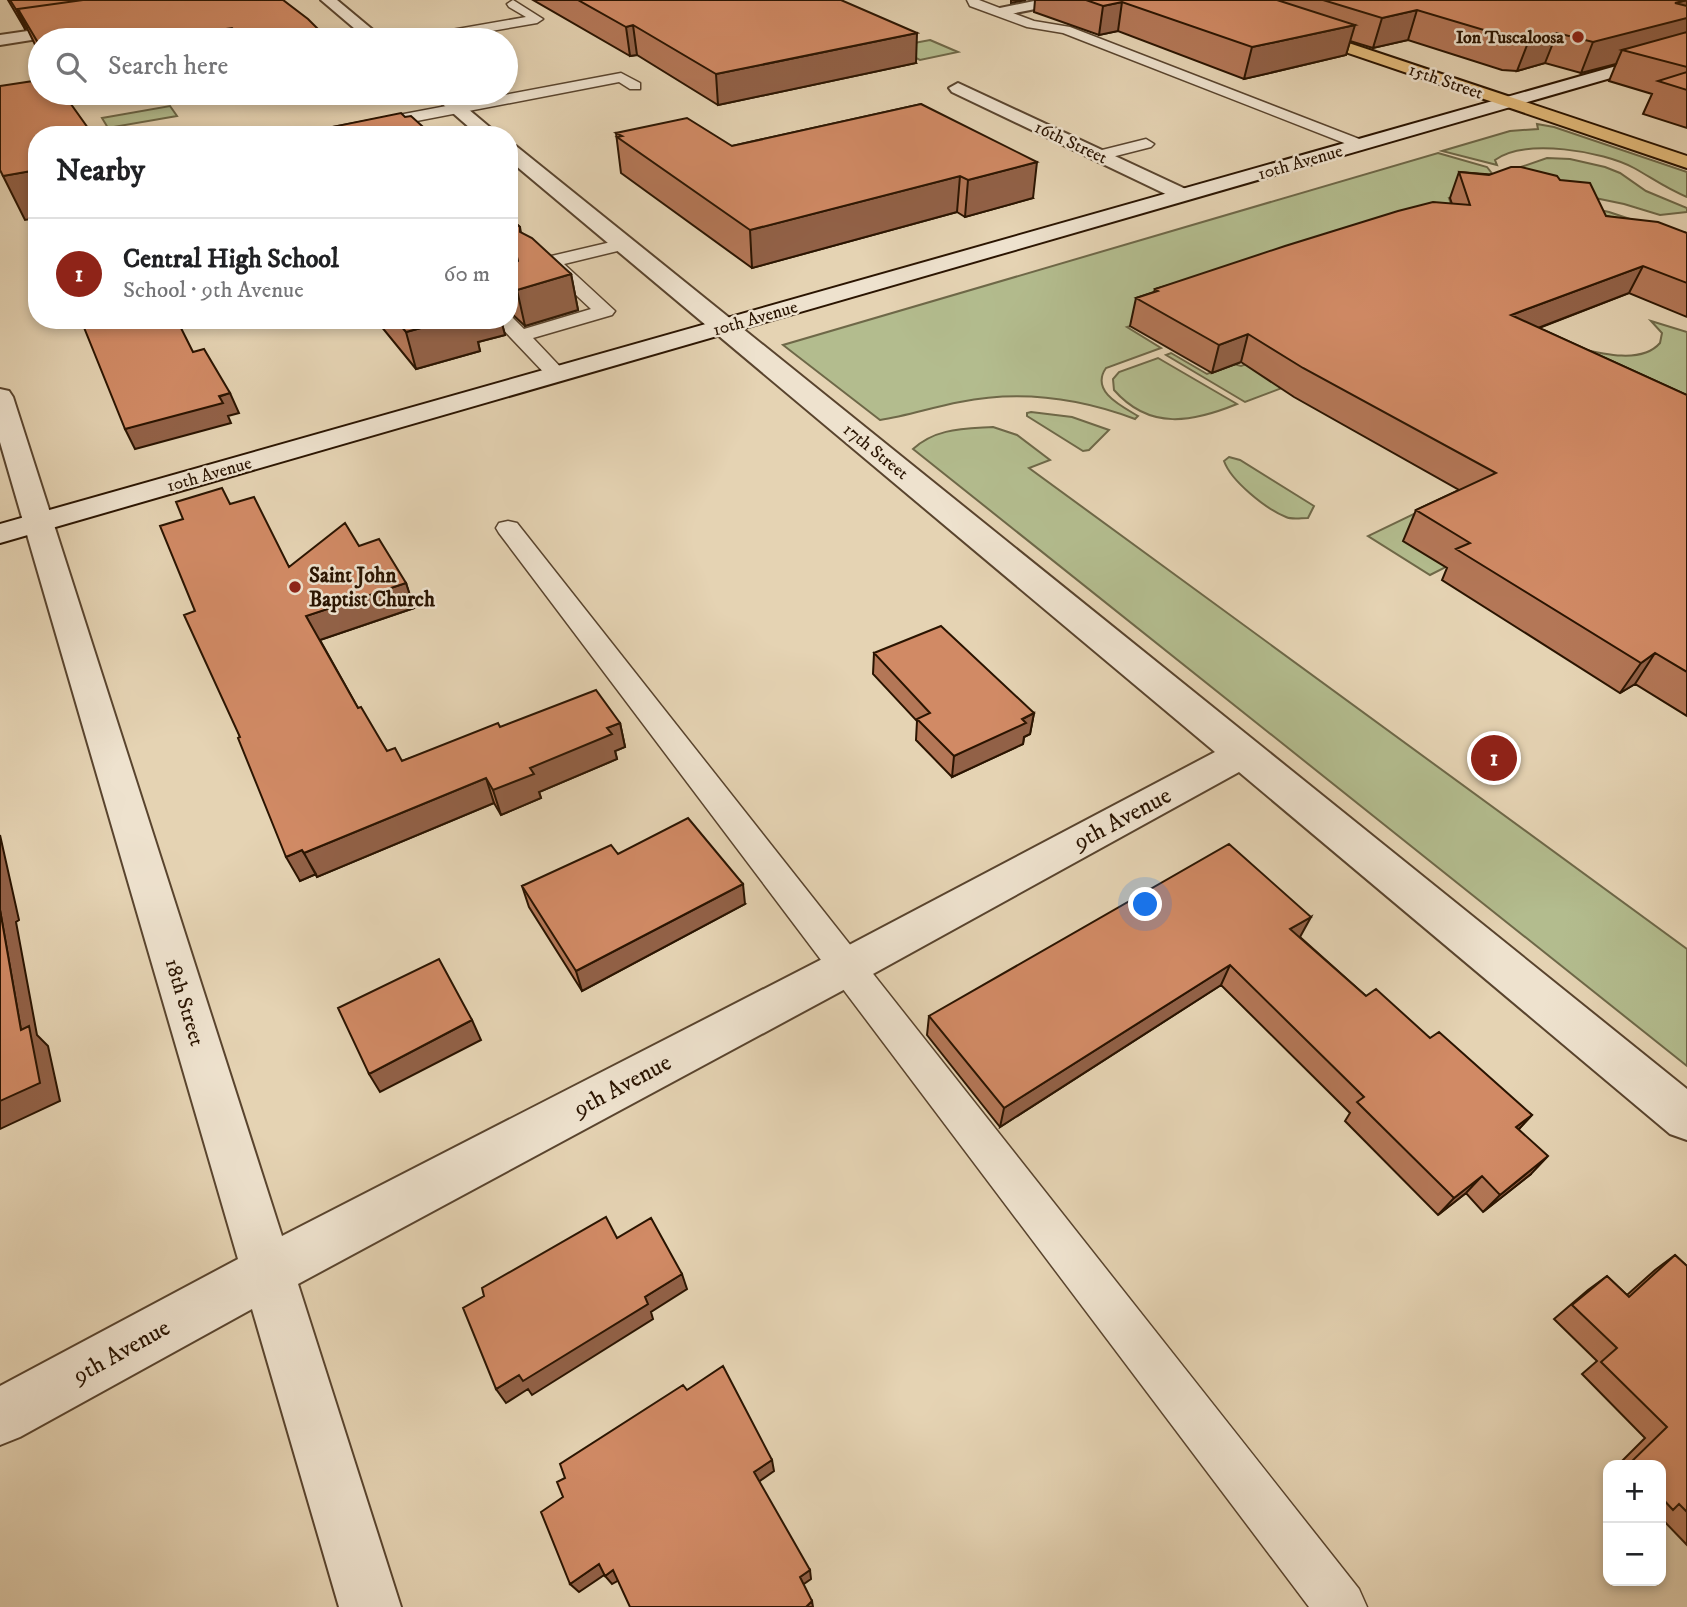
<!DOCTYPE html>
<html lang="en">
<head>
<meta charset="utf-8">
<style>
  body { margin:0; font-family:"IM FELL DW Pica",serif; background:#f6f6f6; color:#202124 }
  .controls { position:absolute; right:21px; bottom:21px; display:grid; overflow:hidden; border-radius:14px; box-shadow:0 4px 10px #0003 }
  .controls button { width:63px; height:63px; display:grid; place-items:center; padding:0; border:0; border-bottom:2px solid #e0e0e0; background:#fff; color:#202124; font:35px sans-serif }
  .you { position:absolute; left:1146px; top:905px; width:24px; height:24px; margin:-18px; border:5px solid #fff; border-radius:50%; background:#1a73e8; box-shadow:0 0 0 10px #1a73e833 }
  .badge { display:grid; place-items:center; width:46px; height:46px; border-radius:50%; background:#8f2418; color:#fff; font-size:23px; font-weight:700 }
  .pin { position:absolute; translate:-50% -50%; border:4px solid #fff; box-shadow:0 2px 7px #0006 }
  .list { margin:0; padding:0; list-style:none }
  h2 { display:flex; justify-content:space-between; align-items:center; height:91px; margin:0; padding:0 28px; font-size:30px }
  h2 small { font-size:23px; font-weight:400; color:#757577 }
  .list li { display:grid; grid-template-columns:46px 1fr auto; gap:21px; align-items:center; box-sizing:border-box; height:112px; padding:0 28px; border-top:2px solid #e0e0e0 }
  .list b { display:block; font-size:26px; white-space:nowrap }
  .list p { margin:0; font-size:23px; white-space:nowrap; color:#757577 }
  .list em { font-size:23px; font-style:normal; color:#757577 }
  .icon { flex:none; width:38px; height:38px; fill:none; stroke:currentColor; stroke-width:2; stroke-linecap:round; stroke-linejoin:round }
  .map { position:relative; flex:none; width:1687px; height:1607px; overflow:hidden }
  .search { position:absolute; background:#fff; box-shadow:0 4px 10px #0003; left:28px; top:28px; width:490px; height:77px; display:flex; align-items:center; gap:18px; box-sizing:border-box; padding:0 24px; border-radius:38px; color:#757577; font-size:26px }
  .panel { position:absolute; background:#fff; box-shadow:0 4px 10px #0003; left:28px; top:126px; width:490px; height:203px; border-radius:28px }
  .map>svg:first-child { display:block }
  .green { fill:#b3bc8e; stroke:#6e6848; stroke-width:2 }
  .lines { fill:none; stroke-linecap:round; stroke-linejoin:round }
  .lane-casing { stroke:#59442e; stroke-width:3 }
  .street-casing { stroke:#59442e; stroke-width:4 }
  .secondary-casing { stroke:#2a1401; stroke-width:4 }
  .primary-casing { stroke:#2a1401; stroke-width:4 }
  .lane { fill:#eee2ce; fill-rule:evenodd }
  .street { fill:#eee2ce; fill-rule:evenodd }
  .secondary { fill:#eee2ce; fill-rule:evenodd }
  .primary { fill:#e2ba7a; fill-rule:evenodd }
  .wall { fill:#b47757; stroke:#2a1401; stroke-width:2 }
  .shaded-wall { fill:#926147; stroke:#2a1401; stroke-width:2 }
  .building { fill:#d18a65; stroke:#2a1401; stroke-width:2 }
  .poi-dot { fill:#8f2418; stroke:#eee2ce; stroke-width:2.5 }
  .labels { text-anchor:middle; stroke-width:5; stroke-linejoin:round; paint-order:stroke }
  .far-poi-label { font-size:18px; font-weight:bold; fill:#2a1401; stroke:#eee2ce; text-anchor:end }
  .far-street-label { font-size:18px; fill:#2a1401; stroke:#eee2ce }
  .poi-label { font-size:21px; font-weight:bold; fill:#2a1401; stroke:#eee2ce; text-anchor:start }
  .street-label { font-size:21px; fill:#2a1401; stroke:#eee2ce }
  .near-street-label { font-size:24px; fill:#2a1401; stroke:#eee2ce }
</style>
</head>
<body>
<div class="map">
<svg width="1687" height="1607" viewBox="0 0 1687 1607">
  <rect width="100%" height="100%" fill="#e5d3b3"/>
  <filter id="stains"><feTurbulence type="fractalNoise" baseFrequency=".00286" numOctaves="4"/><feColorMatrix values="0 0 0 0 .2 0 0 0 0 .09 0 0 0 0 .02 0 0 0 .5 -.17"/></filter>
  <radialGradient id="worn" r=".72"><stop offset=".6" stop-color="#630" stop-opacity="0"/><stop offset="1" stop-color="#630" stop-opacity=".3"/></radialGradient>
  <path class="green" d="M 930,40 L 958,52 L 920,60 L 893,47 Z
    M 170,106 L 177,116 L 108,128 L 102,118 Z
    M 1537,124 L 1554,127 L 1687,172 L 1687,197 C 1667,189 1652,178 1634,168 C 1603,151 1525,138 1495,160 L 1497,165 L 1442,151 L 1510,131 L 1538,129 Z
    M 1438,153 L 1487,167 L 1494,176 L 1577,205 L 1609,212 L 1663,230 L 1479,200 L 1449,198 L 1458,224 L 1127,327 L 1161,348 L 1106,368 C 1090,391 1121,406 1138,416 L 1135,419 C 1079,398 1019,390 960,402 C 933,407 907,416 880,420 L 783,345 Z
    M 1547,158 L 1570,159 L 1605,167 L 1620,173 L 1646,191 L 1687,208 L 1687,212 L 1660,215 L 1624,204 L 1566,192 L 1522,172 L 1521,167 Z
    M 1651,321 L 1687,332 L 1687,397 L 1575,347 C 1599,353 1641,365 1660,343 L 1662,333 Z
    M 1289,349 L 1335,368 L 1245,402 L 1166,355 L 1171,353 L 1207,374 L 1234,364 L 1241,366 Z
    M 1158,358 L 1237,404 C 1193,422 1150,431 1114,390 L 1113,379 L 1119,372 Z
    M 1031,412 L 1072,417 L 1109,430 L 1089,450 L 1083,451 L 1027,416 L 1027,413 Z
    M 993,427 L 1017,435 L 1050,460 L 1029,468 L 1687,949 L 1687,1066 L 913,449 C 936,428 963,429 993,427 Z
    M 1229,457 L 1240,460 L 1314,506 L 1308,518 C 1301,518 1292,520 1286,517 C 1266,509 1231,481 1224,461 Z
    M 1445,499 L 1446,567 L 1430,575 L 1368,536 Z"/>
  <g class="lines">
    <defs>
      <path id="lane" d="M 513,0 L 543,19 L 537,23 L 440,40 L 370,39 L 376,35 L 400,32 L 440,32 L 526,17 L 509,7 L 507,4 Z
        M 967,0 L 979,0 L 1034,21 L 1070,27 L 1367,142 L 1370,145 L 1367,148 L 1357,148 L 1063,33 L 1027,27 L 970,6 Z
        M 621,73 L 640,83 L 640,89 L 630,89 L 619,82 L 344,135 L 312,135 L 319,130 Z
        M 1146,139 L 1154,144 L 1151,147 L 1100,160 L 1092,155 L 1094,152 Z
        M 624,239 L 630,240 L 633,244 L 630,248 L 564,264 L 615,311 L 612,315 L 533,338 L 568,375 L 564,379 L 550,379 L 494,320 L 509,320 L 511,316 L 524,329 L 591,309 L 547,268 L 537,271 L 528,265 L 530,261 Z
        M 508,521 L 517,523 L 1359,1589 L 1367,1607 L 1309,1607 L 499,533 L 496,528 L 499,523 Z"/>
      <path id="street" d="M 321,0 L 337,0 L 385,40 L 368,40 Z
        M 1039,0 L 1068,0 L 1061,4 L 1000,16 L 993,12 L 995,9 Z
        M 83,23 L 88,25 L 91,28 L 88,31 L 0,45 L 0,35 Z
        M 958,83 L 1190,191 L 1193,195 L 1190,199 L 1176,199 L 952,92 L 949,88 Z
        M 430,93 L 449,93 L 499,135 L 478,135 Z
        M 509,144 L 516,146 L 1687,1089 L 1687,1140 L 1670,1134 L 1239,772 L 862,980 L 298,1284 L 401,1607 L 339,1607 L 252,1309 L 20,1437 L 0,1445 L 0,1386 L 238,1259 L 0,442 L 0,389 L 9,391 L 13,397 L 282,1236 L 832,954 L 1215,752 L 509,160 Z"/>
      <path id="secondary" d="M 1687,46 L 1687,56 L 0,543 L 0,524 Z"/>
      <path id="primary" d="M 1199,0 L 1220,0 L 1687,156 L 1687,168 L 1201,3 Z"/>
    </defs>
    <use href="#lane" class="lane-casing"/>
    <use href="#street" class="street-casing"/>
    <use href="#secondary" class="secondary-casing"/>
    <use href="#primary" class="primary-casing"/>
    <use href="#lane" class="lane"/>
    <use href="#street" class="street"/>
    <use href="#secondary" class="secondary"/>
    <use href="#primary" class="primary"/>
  </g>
  <path class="wall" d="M 8,0 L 283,0 L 325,40 L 40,40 L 40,55 L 27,28 L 25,29 Z
    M 533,0 L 841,0 L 916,63 L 718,105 L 637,55 L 630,56 Z
    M 1035,0 L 1687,0 L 1687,128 L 1643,114 L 1652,94 L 1609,81 L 1616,64 L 1581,73 L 1545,63 L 1517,71 L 1502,70 L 1408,40 L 1373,48 L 1350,41 L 1346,55 L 1244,79 L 1118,31 L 1099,35 L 1034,12 Z
    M 921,104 L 1033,198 L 965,217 L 957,212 L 752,268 L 621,173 L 616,133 L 732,146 Z
    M 1459,172 L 1560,180 L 1606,216 L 1687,233 L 1687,317 L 1629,293 L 1539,328 L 1687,395 L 1687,716 L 1635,684 L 1620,693 L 1442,580 L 1447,568 L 1403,541 L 1416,510 L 1459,490 L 1294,397 L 1241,362 L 1212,373 L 1130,326 L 1136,298 L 1154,292 L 1155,289 L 1452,204 L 1450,198 Z
    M 509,216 L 510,218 L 520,227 L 521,233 L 571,274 L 578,310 L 525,326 L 511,313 L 509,315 Z
    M 376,320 L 501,320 L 505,335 L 478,342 L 480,351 L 416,369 Z
    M 230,504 L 289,567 L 359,546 L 406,583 L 414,608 L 320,640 L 358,708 L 387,751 L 402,761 L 500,727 L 620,723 L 625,747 L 615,751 L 617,759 L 539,792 L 541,798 L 501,815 L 494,803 L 317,877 L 316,874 L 300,881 L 240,737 L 195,611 L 183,519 Z
    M 874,653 L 1034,713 L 1030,734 L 1024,737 L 1023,744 L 952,777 L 916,740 L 917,721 L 873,674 Z
    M 618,854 L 745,904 L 582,991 L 529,907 L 522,886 Z
    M 1300,937 L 1366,996 L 1430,1038 L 1532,1115 L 1519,1129 L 1531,1174 L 1483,1212 L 1466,1193 L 1438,1215 L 1345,1121 L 1350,1113 L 1221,985 L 1000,1127 L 927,1035 L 929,1016 Z
    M 1675,1255 L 1687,1266 L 1687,1545 L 1661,1518 L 1661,1465 L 1618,1465 L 1645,1438 L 1582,1374 L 1597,1361 L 1554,1319 L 1588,1290 L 1607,1276 L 1627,1295 L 1655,1270 Z"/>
  <path class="shaded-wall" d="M 1011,0 L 1026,0 L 1011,3 Z
    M 1687,0 L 1687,44 L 1622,50 L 1616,64 L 1581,73 L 1593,42 L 1675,3 Z
    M 1122,2 L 1118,31 L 1099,35 L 1103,6 Z
    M 18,10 L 27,28 L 25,29 L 17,11 Z
    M 1417,10 L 1408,40 L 1373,48 L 1382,18 Z
    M 633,25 L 637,55 L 630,56 L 626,27 Z
    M 1355,25 L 1346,55 L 1244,79 L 1252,47 Z
    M 232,28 L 236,40 L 153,40 Z
    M 917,33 L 916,63 L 718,105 L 716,74 Z
    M 1557,33 L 1545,63 L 1517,71 L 1529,40 Z
    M 317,34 L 323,34 L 325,40 L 304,40 Z
    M 1037,162 L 1033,198 L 965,217 L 968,180 Z
    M 37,170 L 37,218 L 25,220 L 3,176 Z
    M 960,176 L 957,212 L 752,268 L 750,230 Z
    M 1643,266 L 1629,293 L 1499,343 L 1511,315 Z
    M 571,274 L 578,310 L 525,326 L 517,290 Z
    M 450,320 L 501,320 L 505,335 L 478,342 L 480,351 L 416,369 L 406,332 Z
    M 1248,334 L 1241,362 L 1212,373 L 1219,345 Z
    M 230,393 L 239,413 L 228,416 L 231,423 L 135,449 L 125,429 Z
    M 406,583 L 414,608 L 317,641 L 306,616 Z
    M 1655,653 L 1635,684 L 1620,693 L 1641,663 Z
    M 1034,713 L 1030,734 L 1024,737 L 1023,744 L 952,777 L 954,756 Z
    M 620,723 L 625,747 L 615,751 L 617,759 L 539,792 L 541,798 L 501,815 L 493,790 L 530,768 L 607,728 Z
    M 486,778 L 494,803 L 317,877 L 304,853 Z
    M 0,835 L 19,920 L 16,922 L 37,1035 L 48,1046 L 60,1101 L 0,1129 L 0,1101 L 21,1030 L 0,910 Z
    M 302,850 L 316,874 L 300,881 L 286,857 Z
    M 743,884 L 745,904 L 582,991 L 576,971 Z
    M 1311,917 L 1300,937 L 1281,949 L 1290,929 Z
    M 1230,965 L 1221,985 L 1000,1127 L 1004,1108 Z
    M 472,1020 L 481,1040 L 380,1092 L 369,1074 Z
    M 1532,1115 L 1515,1133 L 1516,1127 Z
    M 1548,1156 L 1531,1174 L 1483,1212 L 1500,1195 Z
    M 1482,1176 L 1466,1193 L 1438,1215 L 1454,1198 Z
    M 682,1274 L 687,1289 L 651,1312 L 653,1319 L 532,1395 L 528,1389 L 506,1403 L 496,1389 Z
    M 772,1460 L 774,1471 L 757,1483 L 754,1472 Z
    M 599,1564 L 607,1573 L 579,1592 L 570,1584 Z
    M 613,1570 L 621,1579 L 612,1584 L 605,1576 Z
    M 810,1570 L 811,1579 L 801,1586 L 800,1577 Z
    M 812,1601 L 813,1607 L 806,1607 Z"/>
  <path class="building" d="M 10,0 L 83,0 L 18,9 L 19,10 L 17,11 Z
    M 83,0 L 283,0 L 308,19 L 323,34 L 317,34 L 320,37 L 304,40 L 244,40 L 232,28 L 153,40 L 40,40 L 40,46 L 18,9 Z
    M 578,0 L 841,0 L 917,33 L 716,74 L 633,25 L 626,27 Z
    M 1086,0 L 1277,0 L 1355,25 L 1252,47 L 1122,2 L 1103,6 Z
    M 1323,0 L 1687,0 L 1675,3 L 1687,6 L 1687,18 L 1593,42 L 1557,33 L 1529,40 L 1514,39 L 1417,10 L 1382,18 Z
    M 1687,32 L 1687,67 L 1622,50 Z
    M 1687,72 L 1687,90 L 1658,81 Z
    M 40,80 L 40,93 L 63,93 L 93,135 L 37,135 L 37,170 L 3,176 L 0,170 L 0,86 Z
    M 921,104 L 1037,162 L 968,180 L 960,176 L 750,230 L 617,137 L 622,136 L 616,133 L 687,118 L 732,146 Z
    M 401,113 L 405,117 L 411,116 L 432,135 L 333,135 L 330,132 L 335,130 L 332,127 Z
    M 1511,167 L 1521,167 L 1557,176 L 1560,180 L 1590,183 L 1606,216 L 1658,222 L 1687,233 L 1687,283 L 1643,266 L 1511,315 L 1687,395 L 1687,672 L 1655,653 L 1641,663 L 1456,549 L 1470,543 L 1416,510 L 1496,473 L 1303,368 L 1248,334 L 1219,345 L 1136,298 L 1158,291 L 1155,289 L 1285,246 L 1398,211 L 1433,202 L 1470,205 L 1459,172 L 1489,175 Z
    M 509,218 L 520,227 L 520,232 L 532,238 L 571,274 L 517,290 L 509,283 L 509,267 L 513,266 L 518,261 L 517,257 L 509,253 Z
    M 81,320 L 177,320 L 193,352 L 204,349 L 230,393 L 219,396 L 223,403 L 125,429 Z
    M 396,320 L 450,320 L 406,332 Z
    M 222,488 L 230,504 L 254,497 L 289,567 L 345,523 L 359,546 L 379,539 L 406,583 L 306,616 L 358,708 L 361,707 L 387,751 L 395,748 L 402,761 L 498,723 L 500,727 L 596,690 L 620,723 L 607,728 L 612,734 L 530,768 L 534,774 L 493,790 L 486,778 L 304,853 L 302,850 L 286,857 L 238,738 L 240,737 L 184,615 L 195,611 L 160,526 L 183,519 L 176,502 Z
    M 941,626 L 1034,713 L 1022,719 L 1026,723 L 954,756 L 917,719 L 930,713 L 874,653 Z
    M 688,818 L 743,884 L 576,971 L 522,886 L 611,845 L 618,854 Z
    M 1229,844 L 1311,917 L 1290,929 L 1366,996 L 1376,989 L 1430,1038 L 1439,1032 L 1532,1115 L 1516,1127 L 1548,1156 L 1500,1195 L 1482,1176 L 1454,1198 L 1357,1102 L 1364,1097 L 1230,965 L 1004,1108 L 929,1016 Z
    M 0,910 L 21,1030 L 29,1026 L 40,1083 L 0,1101 Z
    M 439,959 L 472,1020 L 369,1074 L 338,1008 Z
    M 606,1217 L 617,1238 L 651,1218 L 682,1274 L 645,1297 L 648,1304 L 523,1381 L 519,1375 L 496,1389 L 463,1308 L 484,1296 L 482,1288 Z
    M 1675,1255 L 1687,1266 L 1687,1512 L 1679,1504 L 1673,1510 L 1661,1497 L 1661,1465 L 1629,1464 L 1667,1427 L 1601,1362 L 1617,1348 L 1572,1305 L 1607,1276 L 1629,1297 Z
    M 723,1366 L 772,1460 L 754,1472 L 810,1570 L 800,1577 L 812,1601 L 806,1607 L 630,1607 L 613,1570 L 605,1576 L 599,1564 L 570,1584 L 541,1512 L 563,1497 L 557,1482 L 565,1478 L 560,1464 L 683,1385 L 687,1390 Z"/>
  <g class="poi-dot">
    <circle cx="1578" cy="37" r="7"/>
    <circle cx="295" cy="587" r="7"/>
  </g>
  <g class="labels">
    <g class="far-poi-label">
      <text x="1564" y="43">Ion Tuscaloosa</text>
    </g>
    <g class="far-street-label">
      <text transform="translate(1446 81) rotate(19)" y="6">15th Street</text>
      <text transform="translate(1071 142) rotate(25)" y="6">16th Street</text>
      <text transform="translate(1300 162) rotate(-16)" y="6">10th Avenue</text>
      <text transform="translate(755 318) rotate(-16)" y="6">10th Avenue</text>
      <text transform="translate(876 451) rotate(39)" y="6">17th Street</text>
      <text transform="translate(209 474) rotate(-16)" y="6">10th Avenue</text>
    </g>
    <g class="poi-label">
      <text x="309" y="582">Saint John<tspan x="309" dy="24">Baptist Church</tspan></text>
    </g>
    <g class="street-label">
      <text transform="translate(185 1002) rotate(73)" y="7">18th Street</text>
    </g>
    <g class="near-street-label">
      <text transform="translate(1122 818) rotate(-28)" y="8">9th Avenue</text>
      <text transform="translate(622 1085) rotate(-28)" y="8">9th Avenue</text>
      <text transform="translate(121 1351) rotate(-29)" y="8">9th Avenue</text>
    </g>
  </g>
  <rect width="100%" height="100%" filter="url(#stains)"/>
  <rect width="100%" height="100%" fill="url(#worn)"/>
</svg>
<div class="controls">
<button>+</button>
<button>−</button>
</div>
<div class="you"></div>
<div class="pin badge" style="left:1494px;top:758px">1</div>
<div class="search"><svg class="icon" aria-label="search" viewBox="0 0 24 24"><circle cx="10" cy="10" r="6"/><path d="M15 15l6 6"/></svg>Search here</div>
<section class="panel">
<h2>Nearby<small></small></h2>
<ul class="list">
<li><span class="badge">1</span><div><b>Central High School</b><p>School · 9th Avenue</p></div><em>60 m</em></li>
</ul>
</section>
</div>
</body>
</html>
